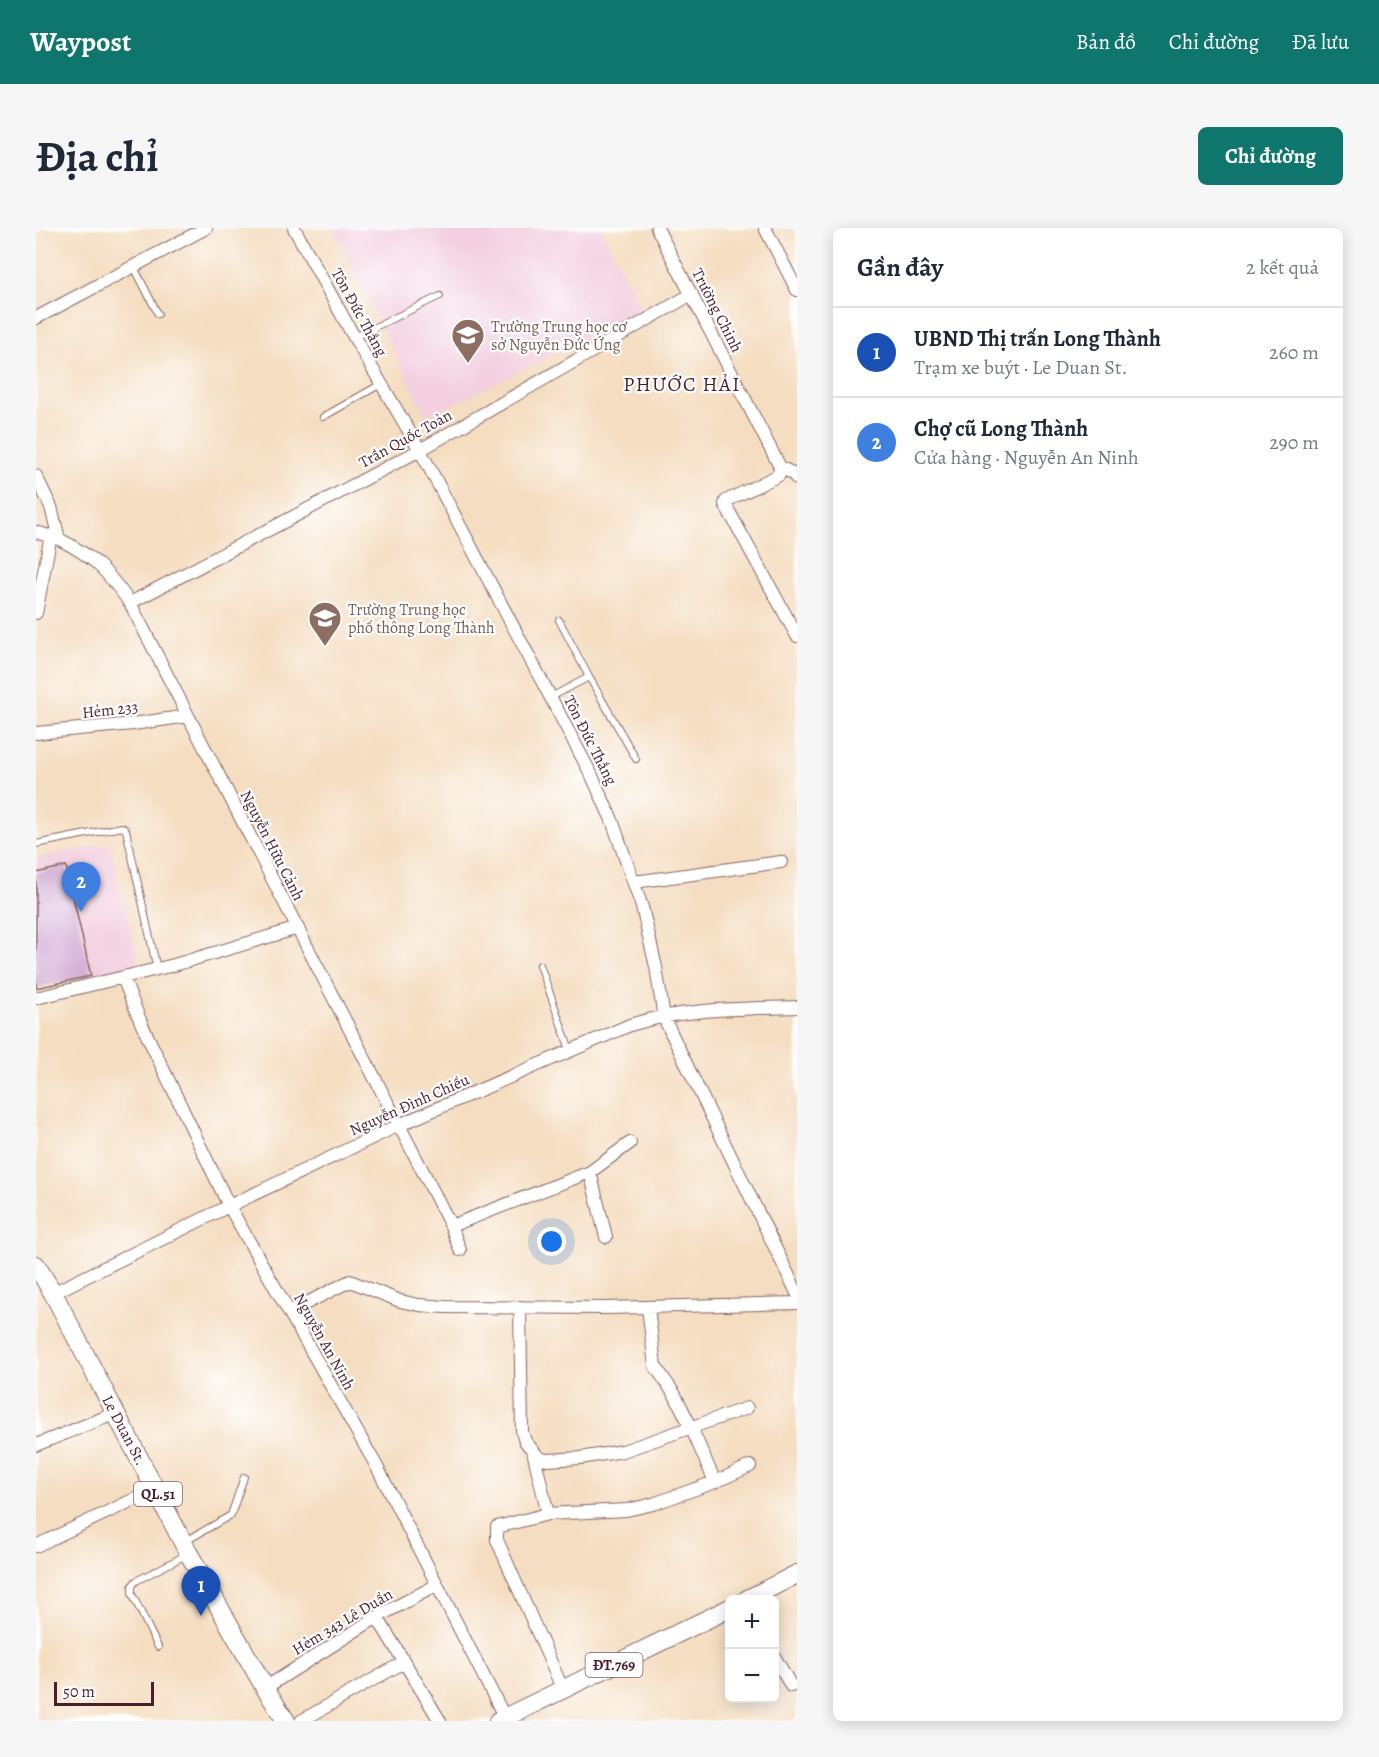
<!DOCTYPE html>
<html lang="vi">
<head>
<meta charset="utf-8">
<style>
  body { margin:0; font-family:Alegreya,serif; background:#f6f6f7; color:#1f2937 }
  .controls { position:absolute; right:18px; bottom:18px; display:grid; overflow:hidden; border-radius:9px; box-shadow:0 3px 15px #0003 }
  .controls button { width:54px; height:54px; display:grid; place-items:center; padding:0; border:0; border-bottom:2px solid #e0e1e3; background:#fff; color:#1f2937; font:30px sans-serif }
  .scale { position:absolute; left:18px; bottom:15px; width:100px; box-sizing:border-box; padding-left:6px; border:3px solid #4a1f2b; border-top:0; font-size:16px; line-height:21px; white-space:nowrap; color:#4a1f2b; -webkit-text-stroke:4px #fff; paint-order:stroke }
  .you { position:absolute; left:516px; top:1014px; width:21px; height:21px; margin:-15px; border:4px solid #fff; border-radius:50%; background:#1a73e8; box-shadow:0 0 0 9px #1a73e833 }
  .badge { display:grid; place-items:center; width:39px; height:39px; border-radius:50%; background:#0f766e; color:#fff; font-size:20px; font-weight:700 }
  .pin { position:absolute; translate:-50% -50px; filter:drop-shadow(0 2px 3px #0008) }
  .pin::after { content:''; position:absolute; top:32px; width:21px; height:18px; background:inherit; clip-path:polygon(0 0,100% 0,50% 100%) }
  .list { margin:0; padding:0; list-style:none }
  h2 { display:flex; justify-content:space-between; align-items:center; height:78px; margin:0; padding:0 24px; font-size:26px }
  h2 small { font-size:20px; font-weight:400; color:#747a83 }
  .list li { display:grid; grid-template-columns:39px 1fr auto; gap:18px; align-items:center; box-sizing:border-box; height:90px; padding:0 24px; border-top:2px solid #e0e1e3 }
  .list b { display:block; font-size:22px; white-space:nowrap }
  .list p { margin:0; font-size:20px; white-space:nowrap; color:#747a83 }
  .list em { font-size:20px; font-style:normal; color:#747a83 }
  .map { position:relative; flex:none; width:761px; height:1493px; overflow:hidden; border-radius:9px }
  header { display:flex; align-items:center; gap:36px; box-sizing:border-box; height:84px; padding:0 30px; background:#0f766e; color:#fff }
  header strong { font-size:28px }
  nav { display:flex; gap:33px; margin-inline-start:auto; font-size:21px }
  .intro { display:flex; align-items:center; justify-content:space-between; box-sizing:border-box; height:144px; padding:0 36px }
  h1 { margin:0; font-size:42px }
  .button { padding:15px 27px; border-radius:9px; background:#0f766e; color:#fff; font-size:21px; font-weight:700 }
  main { display:flex; gap:36px; padding:0 36px }
  aside { flex:1; background:#fff; border-radius:9px; box-shadow:0 3px 15px #0003 }
  .map>svg:first-child { display:block }
  .built { fill:#f3cfdf }
  .building { fill:#d3aed6 }
  .lines { fill:none; stroke-linecap:round; stroke-linejoin:round }
  .lane-casing { stroke:#86625f; stroke-width:8 }
  .street-casing { stroke:#86625f; stroke-width:14 }
  .primary-casing { stroke:#86625f; stroke-width:20 }
  .lane { stroke:#fff; stroke-width:6 }
  .street { stroke:#fff; stroke-width:12 }
  .primary { stroke:#fff; stroke-width:18 }
  .labels { text-anchor:middle; stroke-width:4.5; stroke-linejoin:round; paint-order:stroke }
  .shield { fill:#fff; stroke:#80626b; stroke-width:1.5 }
  .shield-label { font-size:15px; font-weight:bold; fill:#4a1f2b }
  .street-label { font-size:16px; fill:#4a1f2b; stroke:#fff }
  .education-label { font-size:16px; fill:#785e54; stroke:#fff; text-anchor:start }
  .quarter-label { font-size:20px; letter-spacing:1.5px; fill:#4a1f2b; stroke:#fff }
</style>
</head>
<body>
<header>
<strong>Waypost</strong>
<nav><a>Bản đồ</a><a>Chỉ đường</a><a>Đã lưu</a></nav>
</header>
<div class="intro"><h1>Địa chỉ</h1><a class="button">Chỉ đường</a></div>
<main>
<div class="map">
<svg width="761" height="1493" viewBox="0 0 761 1493">
  <rect width="100%" height="100%" fill="#fff"/>
  <filter id="ink" filterUnits="userSpaceOnUse"><feTurbulence type="fractalNoise" baseFrequency=".0167" numOctaves="2"/><feDisplacementMap in="SourceGraphic" scale="12" xChannelSelector="R" yChannelSelector="G"/><feConvolveMatrix kernelMatrix="1 2 1 2 8 2 1 2 1" color-interpolation-filters="sRGB"/></filter>
  <filter id="wash" filterUnits="userSpaceOnUse"><feTurbulence type="fractalNoise" baseFrequency=".008" numOctaves="4" result="noise"/><feDisplacementMap in="SourceGraphic" scale="24" xChannelSelector="R" yChannelSelector="G"/><feGaussianBlur stdDeviation="1.35" result="paint"/><feColorMatrix in="noise" values="0 0 0 0 0 0 0 0 0 0 0 0 0 0 0 0 0 1.4 0 .05"/><feComposite in="paint" operator="in"/></filter>
  <g filter="url(#wash)">
    <rect width="100%" height="100%" fill="#f4ddc0"/>
    <path class="built" d="M 296,0 L 565,0 L 606,83 L 391,189 Z
      M 73,615 L 104,738 L 0,760 L 0,630 Z"/>
    <g id="blocks">
      <path class="building" d="M 30,638 L 55,748 L 0,760 L 0,645 Z"/>
    </g>
  </g>
  <g filter="url(#ink)">
    <use href="#blocks" fill-opacity="0" stroke="#86625f" stroke-width="1.5"/>
    <g class="lines">
      <defs>
        <path id="lane" d="M 98,39 L 122,86
          M 318,109 L 404,68
          M 287,189 L 345,156
          M 523,392 L 553,449
          M 515,469 L 553,449 L 600,531
          M 0,616 L 86,599 L 90,602 L 121,741
          M 504,737 L 534,822
          M 150,1313 L 195,1287 L 208,1249
          M 122,1419 L 96,1366 L 96,1358 L 100,1353 L 152,1326"/>
        <path id="street" d="M 258,0 L 318,109 L 384,222 L 556,548 L 576,592 L 606,679 L 620,739 L 628,790 L 761,1065
          M 621,0 L 744,239 L 743,247 L 690,273 L 689,276 L 761,408
          M 729,0 L 761,62
          M 0,90 L 170,0
          M 744,239 L 756,245 L 761,251
          M 0,248 L 15,279 L 23,311 C 60,330 70,342 94,375 L 415,998 L 424,1022
          M 0,304 L 22,311
          M 94,375 L 384,222 L 656,66
          M 0,385 L 15,307
          M 0,505 L 97,496 L 152,488
          M 598,654 L 745,634
          M 87,750 L 106,797 L 193,978 L 340,1237 L 469,1490
          M 0,770 L 138,737 L 262,700
          M 554,944 L 570,1009
          M 415,998 L 554,944 L 594,915
          M 17,1065 L 193,978 L 363,897 L 594,797 C 647,780 706,781 761,779
          M 484,1079 L 486,1204 L 489,1213 L 503,1230 L 511,1232 L 544,1230 L 587,1223 L 711,1180
          M 253,1084 L 314,1053 L 364,1073 L 383,1077 L 409,1079 L 570,1080 L 761,1075
          M 0,1217 L 80,1185
          M 497,1223 L 512,1286
          M 679,1254 L 714,1238
          M 0,1318 L 120,1261
          M 341,1389 L 404,1493
          M 738,1428 L 755,1458
          M 229,1460 L 341,1389 L 401,1357
          M 527,1462 L 461,1312 L 461,1299 L 512,1286 L 591,1282 L 617,1276 L 679,1254 L 655,1199 L 639,1167 L 619,1138 L 612,1079
          M 265,1493 L 368,1434"/>
        <path id="primary" d="M 0,1037 L 17,1065 L 153,1326 L 229,1460 L 250,1493
          M 710,1372 L 761,1346
          M 462,1493 L 694,1380"/>
      </defs>
      <use href="#lane" class="lane-casing"/>
      <use href="#street" class="street-casing"/>
      <use href="#primary" class="primary-casing"/>
      <use href="#lane" class="lane"/>
      <use href="#street" class="street"/>
      <use href="#primary" class="primary"/>
    </g>
  </g>
  <defs>
    <symbol id="school-pin" viewBox="-11 -11 22 30"><path d="M0 17L-7.5 6A9.5 9.5 0 1 1 7.5 6Z" fill="#8d6e63" stroke="#fff"/><path d="M0-5L7-2L0 1L-7-2ZM-4 1L0 2.5L4 1V4Q0 6-4 4Z" fill="#fff"/></symbol>
  </defs>
  <g fill-rule="evenodd">
    <use href="#school-pin" x="413" y="88" width="38" height="52"/>
    <use href="#school-pin" x="270" y="371" width="38" height="52"/>
  </g>
  <g class="labels">
    <g class="shield">
      <rect x="98" y="1254" width="48" height="24" rx="4.5"/>
      <rect x="549.5" y="1425" width="57" height="24" rx="4.5"/>
    </g>
    <g class="shield-label">
      <text x="122" y="1271">QL.51</text>
      <text x="578" y="1442">ĐT.769</text>
    </g>
    <g class="street-label">
      <text transform="translate(682 82) rotate(63)" y="6">Trường Chinh</text>
      <text transform="translate(324 84) rotate(61)" y="6">Tôn Đức Thắng</text>
      <text transform="translate(369 210) rotate(-29)" y="6">Trần Quốc Toản</text>
      <text transform="translate(74 481) rotate(-6)" y="6">Hẻm 233</text>
      <text transform="translate(555 512) rotate(63)" y="6">Tôn Đức Thắng</text>
      <text transform="translate(237 617) rotate(63)" y="6">Nguyễn Hữu Cảnh</text>
      <text transform="translate(373 876) rotate(-24)" y="6">Nguyễn Đình Chiểu</text>
      <text transform="translate(289 1113) rotate(61)" y="6">Nguyễn An Ninh</text>
      <text transform="translate(89 1202) rotate(62)" y="6">Le Duan St.</text>
      <text transform="translate(306 1393) rotate(-31)" y="6">Hẻm 343 Lê Duẩn</text>
    </g>
    <g class="education-label">
      <text x="455" y="104">Trường Trung học cơ<tspan x="455" dy="18">sở Nguyễn Đức Ứng</tspan></text>
      <text x="312" y="387">Trường Trung học<tspan x="312" dy="18">phổ thông Long Thành</tspan></text>
    </g>
    <g class="quarter-label">
      <text x="646" y="163">PHƯỚC HẢI</text>
    </g>
  </g>
</svg>
<div class="controls">
<button>+</button>
<button>−</button>
</div>
<div class="scale">50 m</div>
<div class="you"></div>
<div class="pin badge" style="left:165px;top:1388px;background:#1a4fb4">1</div>
<div class="pin badge" style="left:45px;top:684px;background:#3f7fe0">2</div>
</div>
<aside>
<h2>Gần đây<small>2 kết quả</small></h2>
<ul class="list">
<li><span class="badge" style="background:#1a4fb4">1</span><div><b>UBND Thị trấn Long Thành</b><p>Trạm xe buýt · Le Duan St.</p></div><em>260 m</em></li>
<li><span class="badge" style="background:#3f7fe0">2</span><div><b>Chợ cũ Long Thành</b><p>Cửa hàng · Nguyễn An Ninh</p></div><em>290 m</em></li>
</ul>
</aside>
</main>
</body>
</html>
